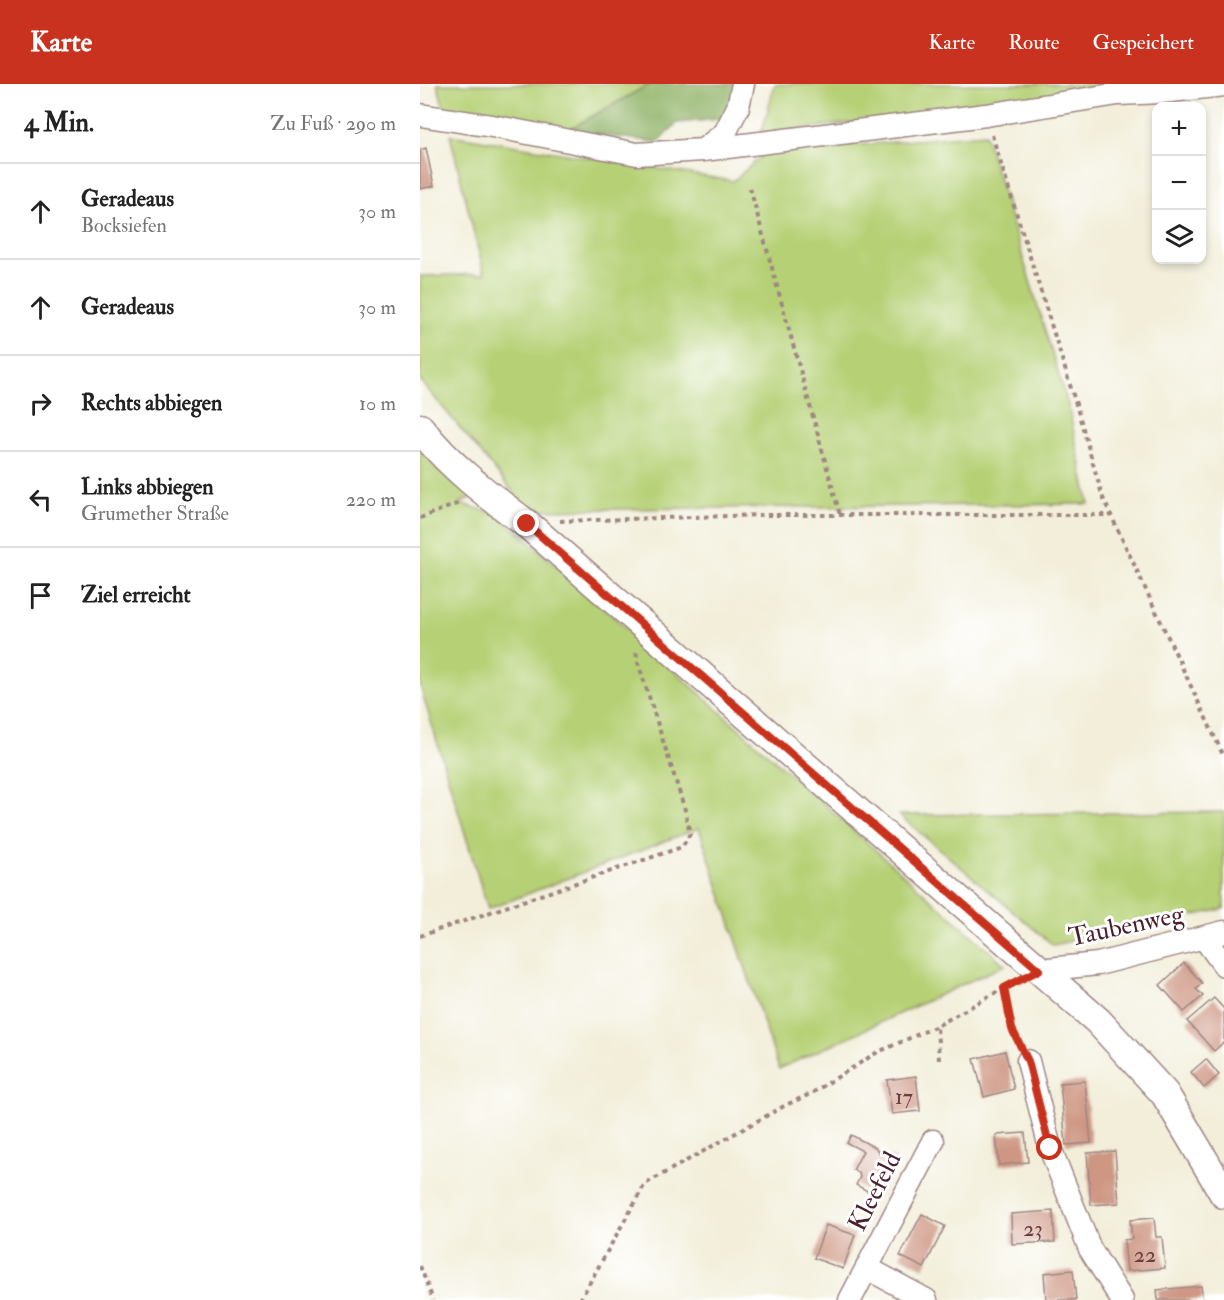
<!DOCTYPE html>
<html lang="de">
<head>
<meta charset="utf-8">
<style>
  body { margin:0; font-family:"IM FELL Double Pica",serif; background:#f6f6f6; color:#222 }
  .controls { position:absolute; right:18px; top:18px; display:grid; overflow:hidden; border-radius:12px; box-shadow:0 3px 9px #0003 }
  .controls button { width:54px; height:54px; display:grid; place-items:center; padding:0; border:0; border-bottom:2px solid #e0e0e0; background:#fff; color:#222; font:30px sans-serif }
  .stop { position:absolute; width:18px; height:18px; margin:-14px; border:4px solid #c8321e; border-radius:50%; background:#fff }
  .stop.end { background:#c8321e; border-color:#fff; box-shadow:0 2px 6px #0008 }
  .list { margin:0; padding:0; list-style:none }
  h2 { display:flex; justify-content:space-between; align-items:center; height:78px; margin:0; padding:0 24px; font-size:26px }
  h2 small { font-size:20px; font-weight:400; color:#767676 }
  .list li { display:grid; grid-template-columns:39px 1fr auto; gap:18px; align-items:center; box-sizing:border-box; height:96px; padding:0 24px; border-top:2px solid #e0e0e0 }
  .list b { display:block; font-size:22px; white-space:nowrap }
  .list p { margin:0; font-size:20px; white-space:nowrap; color:#767676 }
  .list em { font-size:20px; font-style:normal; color:#767676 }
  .icon { flex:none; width:33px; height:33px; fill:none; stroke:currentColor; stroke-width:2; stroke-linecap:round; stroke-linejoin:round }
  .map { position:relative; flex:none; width:804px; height:1216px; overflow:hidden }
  header { display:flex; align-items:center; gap:36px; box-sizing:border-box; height:84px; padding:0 30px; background:#c8321e; color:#fff }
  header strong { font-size:28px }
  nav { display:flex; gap:33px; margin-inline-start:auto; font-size:21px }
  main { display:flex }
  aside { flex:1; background:#fff }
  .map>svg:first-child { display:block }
  .green { fill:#b5d075; stroke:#807850; stroke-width:1.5 }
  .forest { fill:#90b266; stroke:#6d6848; stroke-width:1.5 }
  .building { fill:#ce9683 }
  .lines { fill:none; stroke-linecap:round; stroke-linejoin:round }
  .minor-casing { stroke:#9e8682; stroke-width:25 }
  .tertiary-casing { stroke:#9e8682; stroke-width:31 }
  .path { stroke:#9e8682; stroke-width:4; stroke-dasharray:4.5 4.5; stroke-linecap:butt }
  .minor { stroke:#fff; stroke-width:22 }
  .tertiary { stroke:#fff; stroke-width:28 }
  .route { stroke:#c8321e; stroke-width:8 }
  .labels { text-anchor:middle; stroke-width:6; stroke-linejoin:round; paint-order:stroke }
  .number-label { font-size:22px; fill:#6b3d41 }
  .street-label { font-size:26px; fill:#4a1f2b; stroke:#fff }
</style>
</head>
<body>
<header>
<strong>Karte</strong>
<nav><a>Karte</a><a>Route</a><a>Gespeichert</a></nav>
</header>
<main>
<aside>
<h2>4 Min.<small>Zu Fuß · 290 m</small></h2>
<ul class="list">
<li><svg class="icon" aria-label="ahead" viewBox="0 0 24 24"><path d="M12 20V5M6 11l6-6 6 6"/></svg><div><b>Geradeaus</b><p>Bocksiefen</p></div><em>30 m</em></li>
<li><svg class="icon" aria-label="ahead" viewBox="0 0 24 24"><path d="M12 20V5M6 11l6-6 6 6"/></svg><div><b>Geradeaus</b></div><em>30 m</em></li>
<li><svg class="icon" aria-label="right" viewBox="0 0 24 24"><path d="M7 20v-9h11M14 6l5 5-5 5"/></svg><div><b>Rechts abbiegen</b></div><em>10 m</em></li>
<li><svg class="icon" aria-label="left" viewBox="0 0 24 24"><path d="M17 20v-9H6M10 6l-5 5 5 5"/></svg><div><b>Links abbiegen</b><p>Grumether Straße</p></div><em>220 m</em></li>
<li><svg class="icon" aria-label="arrive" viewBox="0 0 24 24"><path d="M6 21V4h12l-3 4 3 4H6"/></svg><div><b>Ziel erreicht</b></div></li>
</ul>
</aside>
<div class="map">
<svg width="804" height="1216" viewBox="0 0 804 1216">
  <rect width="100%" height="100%" fill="#fff"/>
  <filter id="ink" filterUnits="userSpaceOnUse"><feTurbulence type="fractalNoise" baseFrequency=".0167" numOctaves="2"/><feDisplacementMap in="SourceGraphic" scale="12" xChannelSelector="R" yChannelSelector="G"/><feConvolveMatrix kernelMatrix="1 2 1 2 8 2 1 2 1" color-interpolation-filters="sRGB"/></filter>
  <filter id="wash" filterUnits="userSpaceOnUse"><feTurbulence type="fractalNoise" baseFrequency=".008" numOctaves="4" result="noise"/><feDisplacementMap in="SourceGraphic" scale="24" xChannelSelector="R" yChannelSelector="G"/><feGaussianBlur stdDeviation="1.35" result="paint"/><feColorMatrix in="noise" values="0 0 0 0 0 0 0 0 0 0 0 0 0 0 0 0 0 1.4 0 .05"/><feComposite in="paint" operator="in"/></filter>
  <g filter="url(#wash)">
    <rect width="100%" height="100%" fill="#f2eed9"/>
    <path class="green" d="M 17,0 L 230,0 L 146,47 L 25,27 Z
      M 355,0 L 737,0 L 341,50 Z
      M 565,50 L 648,321 L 669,420 L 108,426 L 0,296 L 0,192 L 64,190 L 30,51 L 313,97 L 345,69 Z
      M 0,349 L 55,412 L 39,419 L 79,431 L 585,881 L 359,985 L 279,744 L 68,825 L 0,602 Z
      M 804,728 L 804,825 L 633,861 L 479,731 Z"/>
    <path class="forest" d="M 230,0 L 331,0 L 321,33 L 257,39 L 238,58 L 146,47 Z"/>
    <g id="blocks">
      <path class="building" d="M 6,64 L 14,102 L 0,105 L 0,66 Z
        M 764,879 L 782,899 L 776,905 L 783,912 L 764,928 L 740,901 Z
        M 794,914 L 804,925 L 804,958 L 794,967 L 767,937 Z
        M 585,967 L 594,1005 L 564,1013 L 554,975 Z
        M 786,975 L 799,991 L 784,1004 L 771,988 Z
        M 496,992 L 500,1027 L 472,1030 L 467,996 Z
        M 665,997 L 671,1059 L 646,1061 L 640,999 Z
        M 605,1049 L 608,1078 L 579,1081 L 576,1051 Z
        M 431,1051 L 456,1064 L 458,1068 L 477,1075 L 466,1101 L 464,1100 L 457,1112 L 436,1101 L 440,1093 L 439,1089 L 433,1086 L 443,1067 L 427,1059 Z
        M 695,1067 L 699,1119 L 671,1121 L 667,1069 Z
        M 633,1127 L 635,1158 L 592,1160 L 591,1130 Z
        M 502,1130 L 525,1142 L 504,1184 L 480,1172 Z
        M 734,1134 L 736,1153 L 742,1153 L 745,1184 L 707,1187 L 704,1156 L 712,1155 L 710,1136 Z
        M 406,1141 L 435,1151 L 423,1185 L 394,1174 Z
        M 653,1186 L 656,1216 L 626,1216 L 624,1189 Z
        M 781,1202 L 783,1216 L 738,1216 L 737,1206 Z"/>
    </g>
  </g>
  <g filter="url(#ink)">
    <use href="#blocks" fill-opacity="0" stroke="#9e8682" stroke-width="1.5"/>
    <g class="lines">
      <defs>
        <path id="minor" d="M 0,31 L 72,42 L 217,70 L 283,66 L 566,31 L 698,10 L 742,8 L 804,1
          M 283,66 L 305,49 L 318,23 L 323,0
          M 784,854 L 804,881
          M 619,886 L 678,880 L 804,848
          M 608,977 L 630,1064 L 670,1165 L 702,1216
          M 447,1184 L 506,1216
          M 430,1216 L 513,1057"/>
        <path id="tertiary" d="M 0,344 C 29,382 69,412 107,440 L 678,937 L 745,1010 L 804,1110"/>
      </defs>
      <use href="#minor" class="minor-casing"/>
      <use href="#tertiary" class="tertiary-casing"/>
      <path class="path" d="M 572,51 L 655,317 L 683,414 L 804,673
        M 330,104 L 420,431
        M 0,434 L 42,418
        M 140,437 L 342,431 L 691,431
        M 0,852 L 262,763 L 270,750 L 265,726 L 217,575 L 216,565
        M 584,904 L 592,945 L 600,960
        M 519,976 L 517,942 L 596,897
        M 0,1182 L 13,1216
        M 160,1216 L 225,1100 L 364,1022 L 392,1009 L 456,969 L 517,942"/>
      <use href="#minor" class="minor"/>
      <use href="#tertiary" class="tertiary"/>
    </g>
  </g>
  <g class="lines" filter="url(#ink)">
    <path class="route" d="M 107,440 L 619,886 L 584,904 L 592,945 L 608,977 L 630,1064"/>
  </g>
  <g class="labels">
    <g class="number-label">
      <text x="484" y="1020">17</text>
      <text x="613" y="1152">23</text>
      <text x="725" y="1178">22</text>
    </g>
    <g class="street-label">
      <text transform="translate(706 841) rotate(-12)" y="9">Taubenweg</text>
      <text transform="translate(454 1107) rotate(-63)" y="9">Kleefeld</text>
    </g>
  </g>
</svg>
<div class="controls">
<button>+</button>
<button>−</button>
<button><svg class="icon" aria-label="layers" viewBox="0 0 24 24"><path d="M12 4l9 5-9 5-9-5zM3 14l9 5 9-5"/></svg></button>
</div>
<div class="stop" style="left:630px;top:1064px"></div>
<div class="stop end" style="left:107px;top:440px"></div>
</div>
</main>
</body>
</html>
